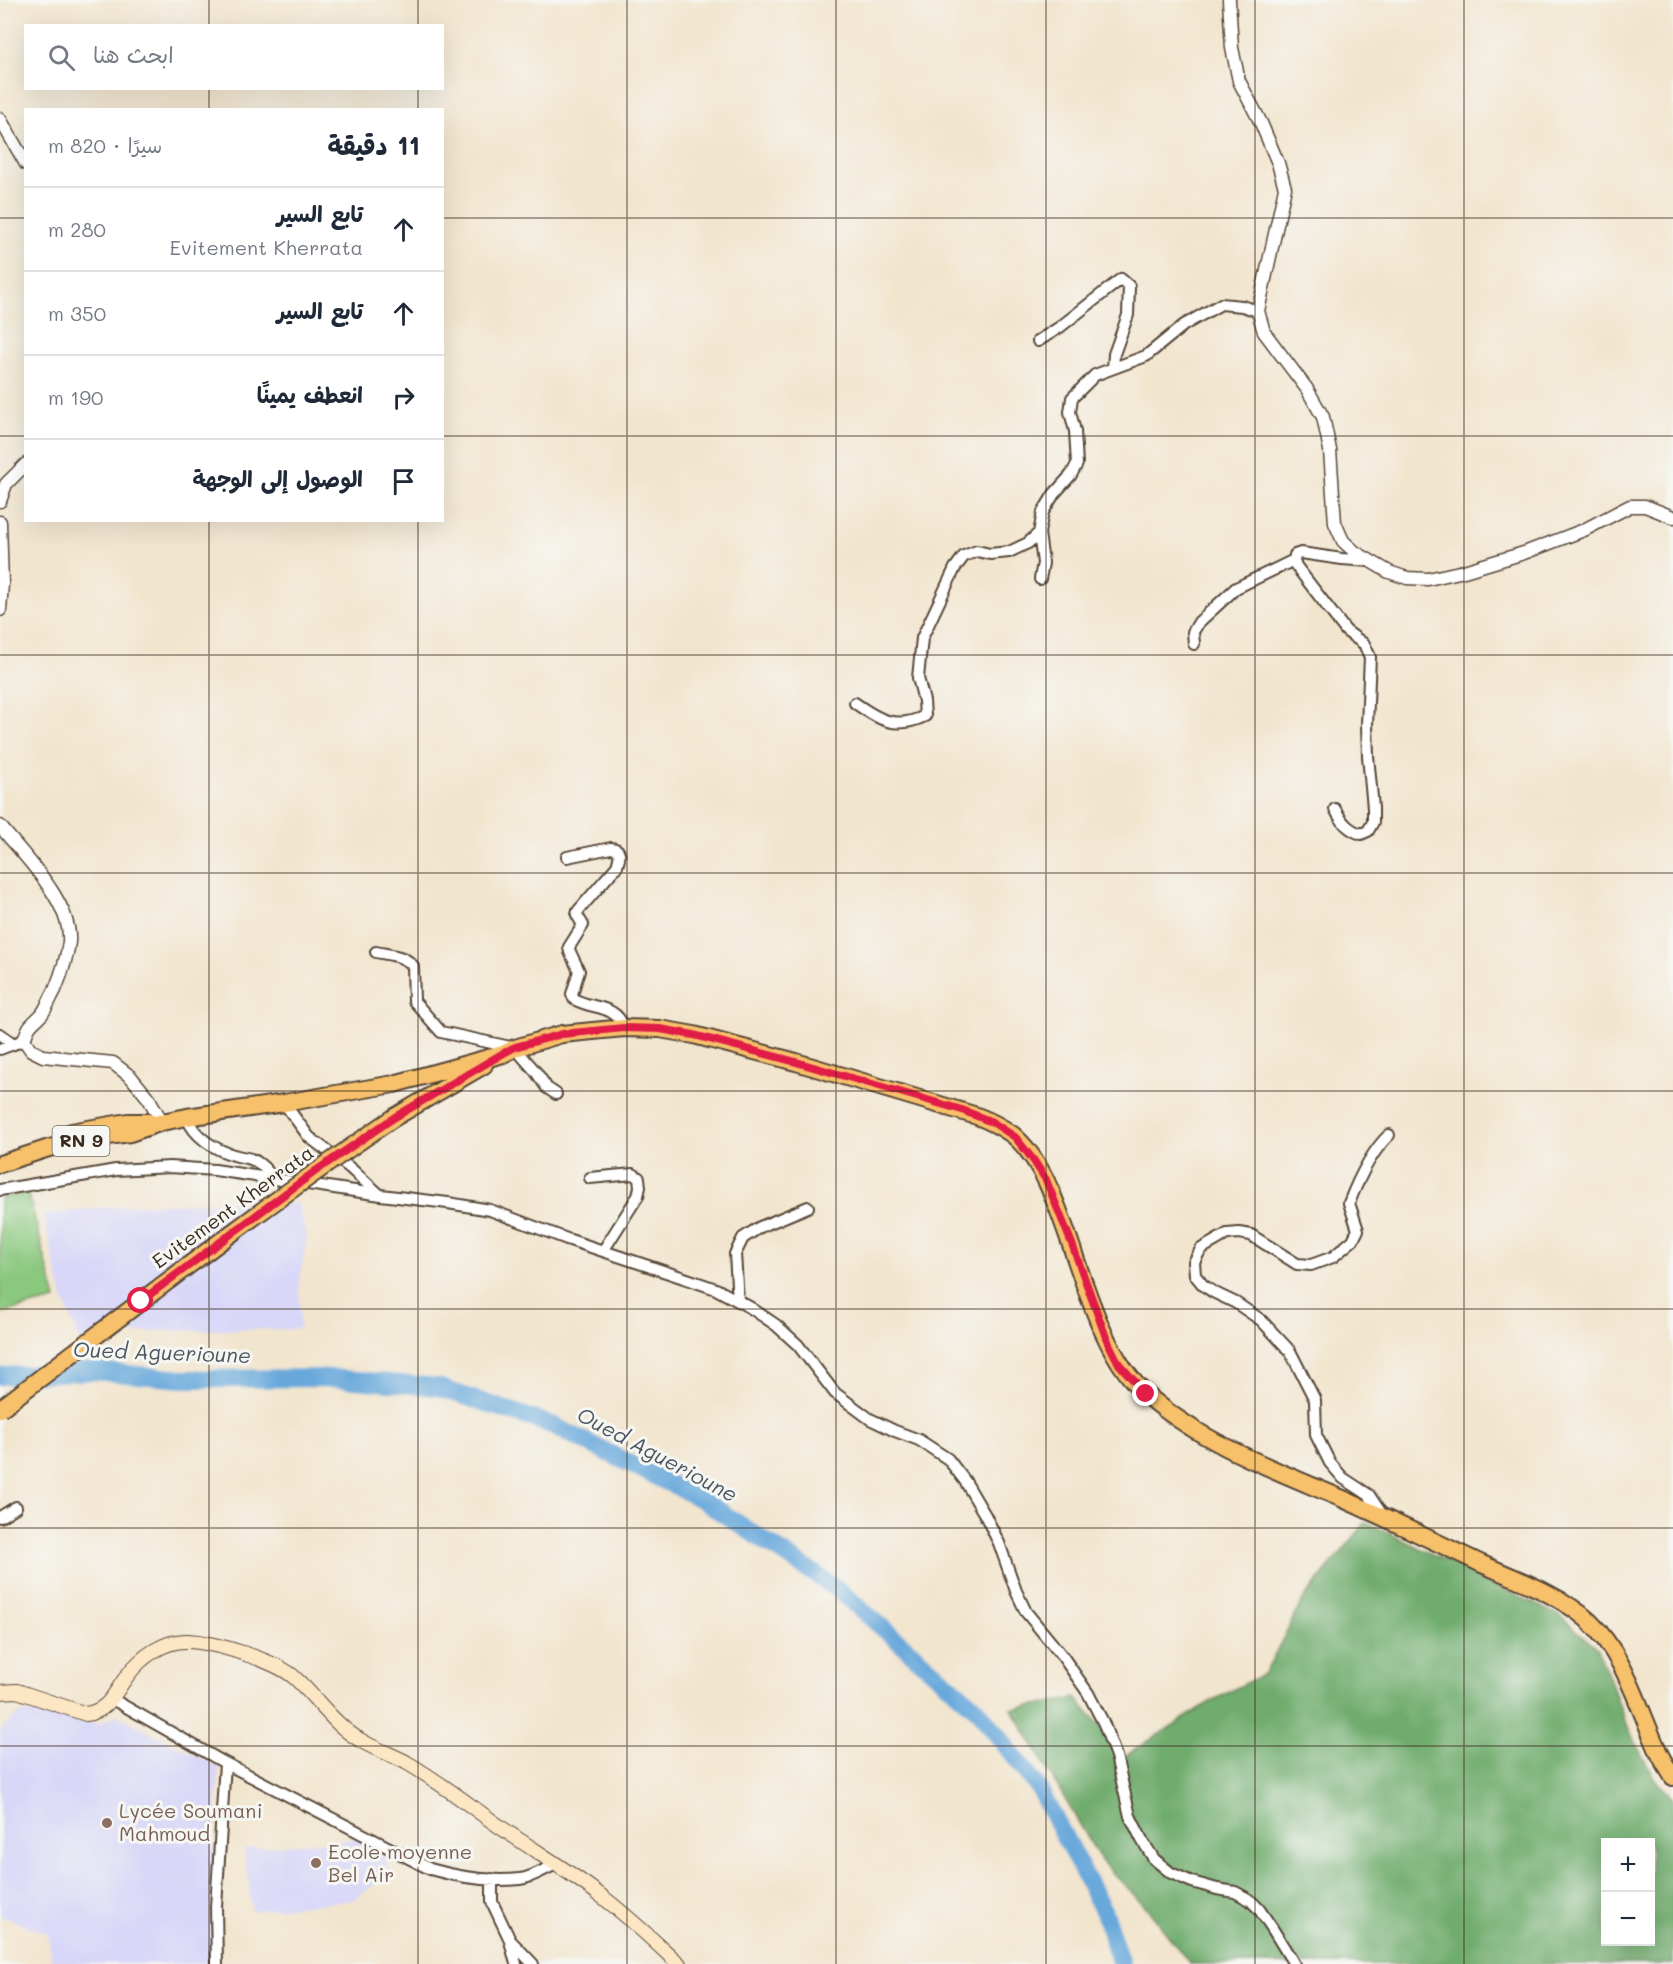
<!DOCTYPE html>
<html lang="ar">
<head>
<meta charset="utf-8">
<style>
  body { margin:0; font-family:Mali,"Playpen Sans Arabic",sans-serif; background:#f2f2f3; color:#1f2937; direction:rtl }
  .controls { position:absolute; right:18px; bottom:18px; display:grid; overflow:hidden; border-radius:0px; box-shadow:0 6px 24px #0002 }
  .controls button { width:54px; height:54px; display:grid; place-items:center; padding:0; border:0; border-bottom:2px solid #e0e1e3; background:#fff; color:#1f2937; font:30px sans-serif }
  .stop { position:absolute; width:18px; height:18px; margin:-14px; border:4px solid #e11d48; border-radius:50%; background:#fff }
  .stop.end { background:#e11d48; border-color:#fff; box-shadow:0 2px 6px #0008 }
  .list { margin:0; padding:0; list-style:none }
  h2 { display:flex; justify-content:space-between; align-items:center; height:78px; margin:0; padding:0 24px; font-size:26px }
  h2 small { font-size:20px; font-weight:400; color:#747a83 }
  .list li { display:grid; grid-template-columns:39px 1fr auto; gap:18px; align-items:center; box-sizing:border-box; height:84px; padding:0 24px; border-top:2px solid #e0e1e3 }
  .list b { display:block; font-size:22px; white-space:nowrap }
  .list p { margin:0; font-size:20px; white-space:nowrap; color:#747a83 }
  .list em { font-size:20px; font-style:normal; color:#747a83 }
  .icon { flex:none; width:33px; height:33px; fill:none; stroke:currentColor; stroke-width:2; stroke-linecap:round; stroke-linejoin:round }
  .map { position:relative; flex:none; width:1673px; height:1964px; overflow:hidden; direction:ltr }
  .search { position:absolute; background:#fff; box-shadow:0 6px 24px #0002; left:24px; top:24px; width:420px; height:66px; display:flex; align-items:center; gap:15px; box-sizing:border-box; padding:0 21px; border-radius:0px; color:#747a83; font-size:22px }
  .panel { position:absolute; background:#fff; box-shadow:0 6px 24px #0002; left:24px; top:108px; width:420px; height:414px; border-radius:0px; direction:rtl }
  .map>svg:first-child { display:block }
  .built { fill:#d8d7f8 }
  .green { fill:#8ac87e; stroke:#62794e; stroke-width:1.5 }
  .forest { fill:#6fac6d; stroke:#556b46; stroke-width:1.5; fill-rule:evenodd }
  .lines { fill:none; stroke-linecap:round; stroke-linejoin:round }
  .river { stroke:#68a8db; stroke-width:18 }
  .minor-casing { stroke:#564638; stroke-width:14 }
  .tertiary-casing { stroke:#564638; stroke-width:15 }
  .secondary-casing { stroke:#564638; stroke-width:16 }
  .primary-casing { stroke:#564638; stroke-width:20 }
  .minor { stroke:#fff; stroke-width:10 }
  .tertiary { stroke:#fff; stroke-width:12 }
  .secondary { stroke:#fce6c4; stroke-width:14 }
  .primary { stroke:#f7c06b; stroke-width:16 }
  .primary-bridge-casing { stroke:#564638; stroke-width:20; stroke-linecap:butt }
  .primary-bridge { stroke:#f7c06b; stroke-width:16 }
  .route { stroke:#e11d48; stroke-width:8 }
  .grid { fill:none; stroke:#3b2a1e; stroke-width:1.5; stroke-opacity:0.55 }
  .education-dot { fill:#8d6e63; stroke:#f6f6f2; stroke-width:2 }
  .labels { text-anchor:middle; stroke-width:6; stroke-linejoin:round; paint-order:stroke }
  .shield { fill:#f6f6f2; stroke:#73675e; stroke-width:1.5 }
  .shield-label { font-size:18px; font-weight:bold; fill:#3b2a1e }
  .street-label { font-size:20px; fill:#3b2a1e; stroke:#f6f6f2 }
  .education-label { font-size:20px; fill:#785e54; stroke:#f6f6f2; text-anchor:start }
  .water-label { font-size:21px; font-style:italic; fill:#4b5660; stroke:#f6f6f2 }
</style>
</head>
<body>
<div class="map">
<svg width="1673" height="1964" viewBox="0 0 1673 1964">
  <rect width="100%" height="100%" fill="#f6f6f2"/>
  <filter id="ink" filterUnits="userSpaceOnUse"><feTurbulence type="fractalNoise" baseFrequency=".0167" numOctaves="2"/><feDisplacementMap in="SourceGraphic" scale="12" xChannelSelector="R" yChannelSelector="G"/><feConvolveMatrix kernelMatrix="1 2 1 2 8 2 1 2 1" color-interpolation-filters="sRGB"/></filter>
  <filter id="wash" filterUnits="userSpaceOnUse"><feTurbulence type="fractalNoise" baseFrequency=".008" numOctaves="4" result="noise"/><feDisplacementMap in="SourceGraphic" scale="24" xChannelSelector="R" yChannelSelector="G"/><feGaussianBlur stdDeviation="1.35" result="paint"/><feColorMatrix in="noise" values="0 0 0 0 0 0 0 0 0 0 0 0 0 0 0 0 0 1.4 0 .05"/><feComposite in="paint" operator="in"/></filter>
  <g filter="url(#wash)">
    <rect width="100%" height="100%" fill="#f2e5ce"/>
    <path class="built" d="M 233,1201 L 298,1203 L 307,1237 L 299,1283 L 300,1329 L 154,1331 L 80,1341 L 63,1299 L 43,1215 L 108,1207 Z
      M 45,1712 L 98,1724 L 117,1715 L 219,1767 L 211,1879 L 211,1964 L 52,1964 L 48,1934 L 0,1916 L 0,1731 L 18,1714 Z
      M 369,1837 L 384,1847 L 389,1877 L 380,1880 L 354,1900 L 252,1911 L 244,1849 Z"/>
    <path class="green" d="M 28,1193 L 56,1300 L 0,1313 L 0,1198 Z"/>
    <path class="forest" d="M 1366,1522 L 1560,1616 L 1598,1649 L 1628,1728 L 1653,1776 L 1673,1799 L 1673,1964 L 1190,1964 L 1146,1907 L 1102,1862 L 1012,1709 L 1076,1698 L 1125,1756 L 1210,1702 L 1265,1673 L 1303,1600 ZM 1606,1842 L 1650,1842 L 1650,1942 L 1606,1942 Z"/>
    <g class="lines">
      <path class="river" d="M 0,1376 L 94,1371 L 182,1379 L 331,1378 L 437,1387 L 552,1425 L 701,1499 L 836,1588 L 976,1708 L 1038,1787 L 1104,1912 L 1121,1964"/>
    </g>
  </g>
  <g filter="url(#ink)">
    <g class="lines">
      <defs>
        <path id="minor" d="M 1038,341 L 1060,327 L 1121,279 L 1129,286 L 1128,315 L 1114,354 L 1113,368
          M 1040,579 L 1043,563 L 1039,533 L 1043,512 L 1054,494 L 1071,475 L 1077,464 L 1075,431 L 1070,412 L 1072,398 L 1095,375 L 1146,356 L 1184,325 L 1221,304 L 1242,306 L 1258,311
          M 1194,644 L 1193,632 L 1199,622 L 1236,588 L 1294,560
          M 855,703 C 879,720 896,730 925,716 L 924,701 L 918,678 L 922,638 L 955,568 L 964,556 L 977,551 L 990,554 L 1009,552 L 1028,543 L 1039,533
          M 1335,809 C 1342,822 1347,829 1361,834 L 1368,831 L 1373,822 L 1373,808 L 1368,756 L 1367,725 L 1370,657 L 1364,644 L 1346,631 L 1296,566 L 1294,560 L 1295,555 L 1301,553 L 1342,559 L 1369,561
          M 567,857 L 611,848 C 622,849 620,857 617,866 L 578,911 L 577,915 L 583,925 L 569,947 L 570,952 L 579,971 L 572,994 L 574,999 C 592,1010 615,1003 624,1028
          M 376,952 C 390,955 404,955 413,966 L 414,1001 L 441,1032 L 515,1048 L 536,1072 L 547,1088 L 556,1094
          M 0,1034 L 14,1044
          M 0,1049 L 24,1040
          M 284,1103 L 309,1137 L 350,1168 L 380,1195
          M 187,1117 C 193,1136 215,1150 234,1155 C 242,1158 250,1157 257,1162 C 264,1166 269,1173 274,1179
          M 590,1178 L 633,1174 L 639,1178 L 640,1187 L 638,1196 L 603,1251
          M 0,1190 L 116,1170 L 170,1167 L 215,1170 L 381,1195 L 448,1203 L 490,1210 L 567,1239 L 687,1279 L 716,1289 L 751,1308 L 776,1325 L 798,1345 L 835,1393 L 870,1419 L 895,1431 L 919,1440 L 948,1459 L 965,1481 L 985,1515 L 999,1543 L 1016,1591 L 1026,1612 L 1063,1657 L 1088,1693 L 1103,1722 L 1116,1756 L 1130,1816 L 1142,1840 L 1154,1859 L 1171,1873 L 1192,1882 L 1217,1889 L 1235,1892 L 1250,1900 L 1259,1909 L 1272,1928 L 1294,1964
          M 738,1301 L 735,1254 L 743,1238 L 760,1227 L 808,1207
          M 1383,1516 L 1369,1495 L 1343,1478 L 1330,1463 L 1316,1435 L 1315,1400 L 1290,1351 L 1261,1320 L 1236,1303 L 1213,1292 L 1203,1285 L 1195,1275 L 1194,1262 L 1201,1249 L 1227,1234 L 1239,1233 L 1251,1235 L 1297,1264 L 1311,1265 L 1333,1257 L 1353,1240 L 1358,1230 L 1349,1203 C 1358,1180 1371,1152 1389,1135
          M 0,1517 L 16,1507
          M 112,1699 L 225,1763 L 216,1907 L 217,1964
          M 225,1763 L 430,1869 C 458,1877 492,1882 520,1879 C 532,1878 545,1869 556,1864
          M 492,1879 L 492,1902 L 510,1940 L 533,1964
          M 510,1941 L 516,1964"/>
        <path id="tertiary" d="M 1229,0 L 1232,48 L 1239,81 L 1261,123 L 1278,163 L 1285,188 L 1258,311 L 1264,332 L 1307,389 L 1323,417 L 1330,450 L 1335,523 L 1343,541 L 1355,552 L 1389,572 L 1407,578 L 1428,579 L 1464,571 L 1524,553 L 1584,530 L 1630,506 L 1645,506 L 1673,517
          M 0,119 L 26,164
          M 0,501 L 6,484 L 26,464
          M 0,522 L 2,584 L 0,610
          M 0,826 C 23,855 72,902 69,942 C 67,958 61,975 55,990 C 51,997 47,1007 42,1014 C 31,1026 30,1022 24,1040 L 31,1050 L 43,1056 L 113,1063 L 131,1077 L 149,1099 L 162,1122"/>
        <path id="secondary" d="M 0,1692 L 17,1691 L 86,1714 C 109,1711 115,1692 127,1676 C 141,1657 164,1640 188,1641 C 213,1642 277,1661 295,1678 C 317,1698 334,1725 360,1740 C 376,1750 394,1755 409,1764 C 443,1784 474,1809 506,1831 C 538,1853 570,1872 600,1895 C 628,1916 653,1940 679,1964"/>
        <path id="primary" d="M 395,1117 L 484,1065
          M 71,1132 L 128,1122 L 149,1122
          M 0,1164 L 49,1148 L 101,1137 L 130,1133 L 162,1122 L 187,1117 L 284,1103 L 394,1084 L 503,1054 L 515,1048 L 562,1034 L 624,1028 L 660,1029 L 694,1035 L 796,1062 L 977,1116 C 990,1121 1002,1127 1013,1135 C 1033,1152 1047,1180 1056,1204 C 1080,1262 1098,1353 1147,1395 C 1203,1444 1275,1470 1343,1499 C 1390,1520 1436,1542 1482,1564 C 1516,1579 1561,1595 1589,1621 C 1624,1655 1637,1703 1656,1746 C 1660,1757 1667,1767 1673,1777"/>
      </defs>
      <use href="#minor" class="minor-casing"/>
      <use href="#tertiary" class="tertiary-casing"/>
      <use href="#secondary" class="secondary-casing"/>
      <use href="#primary" class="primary-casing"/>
      <use href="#minor" class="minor"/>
      <use href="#tertiary" class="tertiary"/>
      <use href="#secondary" class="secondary"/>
      <use href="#primary" class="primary"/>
      <defs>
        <path id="primary-bridge" d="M 0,1409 C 130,1310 259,1209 395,1117"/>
      </defs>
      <use href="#primary-bridge" class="primary-bridge-casing"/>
      <use href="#primary-bridge" class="primary-bridge"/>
    </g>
  </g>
  <g class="lines" filter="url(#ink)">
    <path class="route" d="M 141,1301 L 317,1170 L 395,1117 L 502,1054 L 515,1047 L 562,1034 L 624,1028 L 660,1029 L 694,1035 L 796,1062 L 962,1110 L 992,1122 L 1015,1137 L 1034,1161 L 1046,1180 L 1072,1244 L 1107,1340 L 1119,1364 L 1146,1394"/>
  </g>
  <path class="grid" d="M 209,0 L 209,26M 418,0 L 418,26M 627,0 L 627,1964M 836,0 L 836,1964M 1046,0 L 1046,1964M 1255,0 L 1255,1964M 1464,0 L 1464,1964M 209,88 L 209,110M 418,88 L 418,110M 0,218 L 26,218M 442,218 L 1673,218M 0,436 L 26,436M 442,436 L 1673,436M 209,520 L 209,1964M 418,520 L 418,1964M 0,655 L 1673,655M 0,873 L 1673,873M 0,1091 L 1673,1091M 0,1309 L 1673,1309M 0,1528 L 1673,1528M 0,1746 L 1673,1746"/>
  <g class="education-dot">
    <circle cx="107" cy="1823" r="6"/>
    <circle cx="316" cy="1863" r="6"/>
  </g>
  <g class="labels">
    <rect class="shield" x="52.5" y="1126" width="57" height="30" rx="4.5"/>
    <g class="shield-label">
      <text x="81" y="1147">RN 9</text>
    </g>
    <g class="street-label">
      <text transform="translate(233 1207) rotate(-36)" y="7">Evitement Kherrata</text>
    </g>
    <g class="education-label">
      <text x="119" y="1818">Lycée Soumani<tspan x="119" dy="23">Mahmoud</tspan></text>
      <text x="328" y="1859">Ecole moyenne<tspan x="328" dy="23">Bel Air</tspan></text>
    </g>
    <g class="water-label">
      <text transform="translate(162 1353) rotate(2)" y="7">Oued Aguerioune</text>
      <text transform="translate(657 1455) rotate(28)" y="7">Oued Aguerioune</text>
    </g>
  </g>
</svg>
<div class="controls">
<button>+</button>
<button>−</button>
</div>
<div class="stop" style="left:141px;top:1301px"></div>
<div class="stop end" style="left:1146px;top:1394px"></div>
<div class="search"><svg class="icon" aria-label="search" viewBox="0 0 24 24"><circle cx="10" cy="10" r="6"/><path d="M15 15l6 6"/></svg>ابحث هنا</div>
<section class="panel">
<h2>11 دقيقة<small>سيرًا · 820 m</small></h2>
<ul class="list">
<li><svg class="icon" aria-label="ahead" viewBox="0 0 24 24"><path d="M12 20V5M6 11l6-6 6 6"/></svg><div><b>تابع السير</b><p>Evitement Kherrata</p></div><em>280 m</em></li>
<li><svg class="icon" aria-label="ahead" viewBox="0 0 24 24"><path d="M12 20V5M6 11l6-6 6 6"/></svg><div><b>تابع السير</b></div><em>350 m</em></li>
<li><svg class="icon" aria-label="right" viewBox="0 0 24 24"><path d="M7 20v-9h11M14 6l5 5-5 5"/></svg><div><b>انعطف يمينًا</b></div><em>190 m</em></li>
<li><svg class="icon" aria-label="arrive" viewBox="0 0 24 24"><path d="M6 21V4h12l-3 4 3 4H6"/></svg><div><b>الوصول إلى الوجهة</b></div></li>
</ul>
</section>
</div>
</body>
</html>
